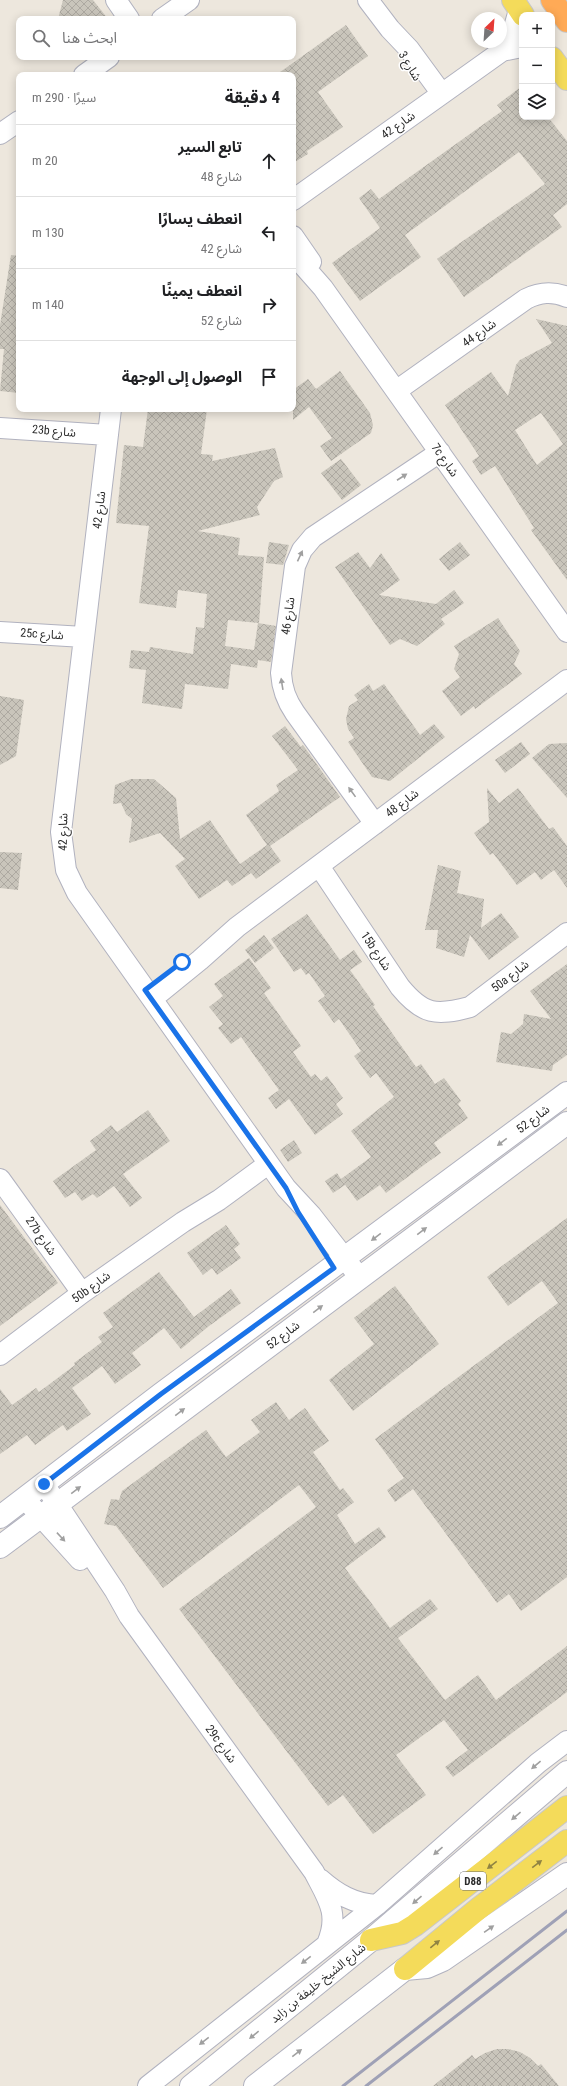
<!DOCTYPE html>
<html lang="ar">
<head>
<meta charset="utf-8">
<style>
  body { margin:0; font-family:"Roboto Condensed","Noto Sans Arabic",sans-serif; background:#f2f2f2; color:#202124; direction:rtl }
  .controls { position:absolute; right:12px; top:12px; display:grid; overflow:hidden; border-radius:8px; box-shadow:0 2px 10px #0003 }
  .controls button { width:36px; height:36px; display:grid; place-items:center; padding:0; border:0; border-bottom:1px solid #e0e0e0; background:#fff; color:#202124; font:20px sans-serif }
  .compass { position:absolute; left:471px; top:12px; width:36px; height:36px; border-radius:50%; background:#fff; box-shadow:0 2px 10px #0003; rotate:25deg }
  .stop { position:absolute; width:12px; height:12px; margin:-9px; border:3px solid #1a73e8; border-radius:50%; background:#fff }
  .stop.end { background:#1a73e8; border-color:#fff; box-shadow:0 1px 4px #0008 }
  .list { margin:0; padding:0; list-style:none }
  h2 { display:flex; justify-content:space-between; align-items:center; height:52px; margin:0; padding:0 16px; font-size:17px }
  h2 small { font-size:13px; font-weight:400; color:#757577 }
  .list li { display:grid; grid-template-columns:26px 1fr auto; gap:12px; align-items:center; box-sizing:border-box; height:72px; padding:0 16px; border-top:1px solid #e0e0e0 }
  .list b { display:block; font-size:15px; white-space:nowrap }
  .list p { margin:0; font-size:13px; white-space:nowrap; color:#757577 }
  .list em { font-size:13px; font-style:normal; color:#757577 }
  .icon { flex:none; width:22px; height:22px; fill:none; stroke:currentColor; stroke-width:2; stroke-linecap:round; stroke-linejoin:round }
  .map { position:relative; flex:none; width:567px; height:2086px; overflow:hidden; direction:ltr }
  .search { position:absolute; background:#fff; box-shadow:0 2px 10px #0003; left:16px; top:16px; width:280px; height:44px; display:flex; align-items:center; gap:10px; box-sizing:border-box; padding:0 14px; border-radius:8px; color:#757577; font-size:15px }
  .panel { position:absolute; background:#fff; box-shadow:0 2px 10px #0003; left:16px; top:72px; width:280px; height:340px; border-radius:8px; direction:rtl }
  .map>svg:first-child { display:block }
  .building { fill:url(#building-cross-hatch); fill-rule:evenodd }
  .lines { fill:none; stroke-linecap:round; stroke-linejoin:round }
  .street-casing { stroke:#b1b2bf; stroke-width:22 }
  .secondary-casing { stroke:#b1b2bf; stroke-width:24 }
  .primary-casing { stroke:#c8c8c8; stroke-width:24 }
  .highway-casing { stroke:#c8c8c8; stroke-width:24 }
  .street { stroke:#fff; stroke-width:20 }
  .secondary { stroke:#fff; stroke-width:22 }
  .primary { stroke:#f4db5a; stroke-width:22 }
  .highway { stroke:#ffaa56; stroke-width:22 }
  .rail { stroke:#9fa1b6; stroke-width:3 }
  .oneway { fill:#a0a0a0 }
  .oneway2 { fill:#908342 }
  .route { stroke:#1a73e8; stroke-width:5 }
  .labels { text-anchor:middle; stroke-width:3; stroke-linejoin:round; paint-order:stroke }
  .shield { fill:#fff; stroke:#6b6b6b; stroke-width:1 }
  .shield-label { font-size:11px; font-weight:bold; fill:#2b2b2b }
  .street-label { font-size:12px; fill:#2b2b2b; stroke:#fff }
</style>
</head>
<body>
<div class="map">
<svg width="567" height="2086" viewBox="0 0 567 2086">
  <defs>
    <pattern id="building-cross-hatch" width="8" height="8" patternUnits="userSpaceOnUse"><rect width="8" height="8" fill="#c9c5bb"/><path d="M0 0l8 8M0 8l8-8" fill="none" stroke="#ada9a1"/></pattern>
  </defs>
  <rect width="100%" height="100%" fill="#ede7dd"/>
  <path class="building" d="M 63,0 L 93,0 L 108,19 L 58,19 Z
    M 346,25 L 368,56 L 318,92 L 343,127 L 307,151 L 308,154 L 293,163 L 293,75 L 276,75 Z
    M 522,86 L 522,117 L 548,117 L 567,141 L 567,204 L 553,215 L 562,227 L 464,297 L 437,259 L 545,184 L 519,152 L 405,235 L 421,257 L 360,301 L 332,263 L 380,228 L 359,198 L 371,189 L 379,199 L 502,111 L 497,105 Z
    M 11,255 L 19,256 L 19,393 L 0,391 L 4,349 L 0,349 L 0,325 Z
    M 536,319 L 567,326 L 567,580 L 531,530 L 534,528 L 495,466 L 481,475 L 472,461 L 479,456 L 445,405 L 491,372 L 508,396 L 516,365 L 520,360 L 552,343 ZM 541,413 L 563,444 L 537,465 L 515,430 Z
    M 340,371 L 370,413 L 373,425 L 371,433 L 331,461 L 320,446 L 332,438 L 309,407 L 293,420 L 293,390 L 308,379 L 316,389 Z
    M 148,409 L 207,409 L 201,454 L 213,455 L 212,461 L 275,448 L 283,477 L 274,481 L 257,507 L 260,515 L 198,531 L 240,538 L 238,555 L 264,557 L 259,623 L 228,620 L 225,646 L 254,650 L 258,623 L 276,626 L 271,662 L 258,660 L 257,668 L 231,664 L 228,689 L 185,684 L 182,709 L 142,703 L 146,670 L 129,668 L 131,650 L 149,652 L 150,647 L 193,654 L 196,627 L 204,628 L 207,594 L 178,590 L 176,608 L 139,603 L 149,526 L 116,523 L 124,445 L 143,447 Z
    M 341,459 L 361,485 L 342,500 L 321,473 Z
    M 269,542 L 289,545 L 283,565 L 266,563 Z
    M 460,542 L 470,555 L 449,571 L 439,559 Z
    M 358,552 L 370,568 L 381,553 L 400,580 L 379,595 L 436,604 L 454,590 L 464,603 L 441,619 L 445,624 L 417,646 L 400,639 L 390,645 L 335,567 Z
    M 498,618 L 520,651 L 514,664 L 522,674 L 475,709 L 474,706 L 461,716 L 442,691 L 460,677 L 454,669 L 459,654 L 454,646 Z
    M 369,684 L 373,691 L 384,684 L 420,735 L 434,724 L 445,737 L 390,781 L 372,777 L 348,742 L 354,738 L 348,729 L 346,719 L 349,706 L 358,700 L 354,695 Z
    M 0,696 L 24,700 L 16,756 L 0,765 Z
    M 285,726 L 301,747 L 303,745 L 340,797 L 270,846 L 281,861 L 256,879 L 251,873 L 232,886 L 227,880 L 199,899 L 175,866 L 185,859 L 160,833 L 129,843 L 132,819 L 126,814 L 121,803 L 113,804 L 115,785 L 131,779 L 154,779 L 176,798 L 180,839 L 210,820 L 240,864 L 267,845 L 246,815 L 279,791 L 276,785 L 298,770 L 272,736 Z
    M 521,742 L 530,754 L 505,773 L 495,760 Z
    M 567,743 L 567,798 L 532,758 L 549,744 Z
    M 487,788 L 499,803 L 518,788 L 549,829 L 553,827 L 567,846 L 567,888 L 554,870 L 541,880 L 535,872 L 517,885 L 493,853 L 490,855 L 474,833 L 489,822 Z
    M 0,852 L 22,853 L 18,890 L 0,888 Z
    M 438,865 L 461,871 L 457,893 L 484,899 L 481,928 L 501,913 L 519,937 L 489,960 L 470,935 L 464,957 L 436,948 L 438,930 L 425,930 Z
    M 307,914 L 340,960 L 354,950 L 362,962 L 350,970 L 375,1005 L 373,1006 L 416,1067 L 421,1064 L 435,1084 L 444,1078 L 461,1101 L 458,1104 L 468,1118 L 434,1143 L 441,1153 L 428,1162 L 386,1193 L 380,1185 L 357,1201 L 341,1179 L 371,1157 L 351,1131 L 394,1097 L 376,1073 L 370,1078 L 354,1056 L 361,1051 L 339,1019 L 334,1023 L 318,1001 L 325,996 L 309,973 L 306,975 L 301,968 L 294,972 L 271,939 Z
    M 264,935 L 274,948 L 255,963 L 245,950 Z
    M 249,958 L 271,988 L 264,993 L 301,1046 L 293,1052 L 311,1077 L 315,1074 L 321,1081 L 327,1076 L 343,1098 L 336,1104 L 343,1114 L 315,1135 L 289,1099 L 276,1109 L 268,1098 L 279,1090 L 241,1037 L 231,1044 L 218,1028 L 223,1024 L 209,1007 L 223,996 L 214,984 Z
    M 567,964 L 567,1055 L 553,1065 L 552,1071 L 496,1062 L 501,1032 L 511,1034 L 523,1024 L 524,1014 L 551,1019 L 530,991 Z
    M 148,1110 L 170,1141 L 123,1174 L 142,1198 L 130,1207 L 114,1186 L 97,1198 L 93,1194 L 82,1201 L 75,1192 L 65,1198 L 53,1181 L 96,1150 L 90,1141 L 111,1125 L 117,1132 Z
    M 294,1140 L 302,1153 L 288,1162 L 280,1150 Z
    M 337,1173 L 345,1185 L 333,1193 L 325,1181 Z
    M 0,1205 L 58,1283 L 0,1326 Z
    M 567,1218 L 567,1577 L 521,1611 L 509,1594 L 497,1603 L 413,1489 L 395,1502 L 387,1490 L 404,1478 L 375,1439 L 558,1303 L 542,1281 L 508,1306 L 487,1277 Z
    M 226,1225 L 240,1244 L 234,1249 L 241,1258 L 217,1275 L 212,1268 L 203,1275 L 187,1253 Z
    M 159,1272 L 194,1317 L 231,1289 L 241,1303 L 209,1326 L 181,1349 L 164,1328 L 132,1353 L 141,1365 L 115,1384 L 102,1366 L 72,1388 L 91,1414 L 67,1431 L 63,1425 L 35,1445 L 27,1435 L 0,1454 L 0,1389 L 12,1405 L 36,1388 L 39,1392 L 75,1365 L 74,1363 L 102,1342 L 98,1337 L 113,1327 L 103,1313 Z
    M 395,1286 L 439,1344 L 353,1411 L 329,1380 L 374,1344 L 354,1318 Z
    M 276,1402 L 289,1420 L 305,1408 L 329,1441 L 313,1452 L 340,1490 L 343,1488 L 354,1502 L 337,1515 L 355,1544 L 379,1527 L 386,1537 L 345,1568 L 390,1628 L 430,1599 L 438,1609 L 398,1638 L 445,1700 L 478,1675 L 496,1700 L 567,1646 L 567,1692 L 453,1777 L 445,1767 L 468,1750 L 444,1720 L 396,1755 L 426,1795 L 373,1834 L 343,1795 L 328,1806 L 179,1609 L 316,1507 L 299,1485 L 163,1588 L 116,1526 L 104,1524 L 111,1499 L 119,1500 L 122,1491 L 206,1430 L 226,1457 L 260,1432 L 251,1420 Z
    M 497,2049 L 508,2049 L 520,2052 L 530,2058 L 538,2066 L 541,2064 L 559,2086 L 433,2086 L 472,2055 L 475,2059 L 485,2053 Z"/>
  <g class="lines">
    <defs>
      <path id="street" d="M 116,0 L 129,19
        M 368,0 L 390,29 L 409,49 L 442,94
        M 162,19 L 189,0
        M 502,51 L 513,31 L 519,10
        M 84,75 L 109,57
        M 0,134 L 19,121
        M 293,200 L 502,51 L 522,47
        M 293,236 L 311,262
        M 293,254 L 323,288 L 567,632
        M 396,391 L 526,299 C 540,292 552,291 567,297
        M 111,409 L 61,832 L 66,870 L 77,893 L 286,1188 L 311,1215 L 360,1278
        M 0,428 L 108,435
        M 0,632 L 84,637
        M 375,824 L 295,713 C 286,700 282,689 281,673 L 295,566 L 302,550 L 313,537 L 440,452
        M 319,866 L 400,987 C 423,1015 436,1016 470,1007 L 567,933
        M 152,999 L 200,960 L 237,927 L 567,680
        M 0,1179 L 82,1293
        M 0,1355 L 82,1293 L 183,1222 L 219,1200 L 268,1164
        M 44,1484 L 115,1591 L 129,1616 L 314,1872 C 328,1899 340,1914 327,1944
        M 25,1499 L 80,1560
        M 320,1879 C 337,1894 354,1904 377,1905
        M 148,2086 L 377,1905 L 538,1763 L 567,1741"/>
      <path id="secondary" d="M 0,1517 L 161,1394 L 567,1093
        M 0,1547 L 567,1123
        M 191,2086 L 371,1940 L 567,1772
        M 255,2086 L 405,1969 L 427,1967 L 443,1960 L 567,1874"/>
      <path id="primary" d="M 513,0 L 523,15
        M 552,58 L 567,79
        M 371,1940 L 402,1933 L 415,1925 L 567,1807
        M 405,1969 L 478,1909 L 567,1841"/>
      <path id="highway" d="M 552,0 L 567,21"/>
    </defs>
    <use href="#street" class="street-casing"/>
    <use href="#secondary" class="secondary-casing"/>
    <use href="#primary" class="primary-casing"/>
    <use href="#highway" class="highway-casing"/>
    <use href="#street" class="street"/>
    <use href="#secondary" class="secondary"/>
    <use href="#primary" class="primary"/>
    <use href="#highway" class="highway"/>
    <path class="rail" d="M 343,2086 L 567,1911
      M 366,2086 L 567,1930"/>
  </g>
  <defs><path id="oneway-solid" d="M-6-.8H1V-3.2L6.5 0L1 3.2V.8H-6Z"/></defs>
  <g class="oneway">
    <use href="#oneway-solid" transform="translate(402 477) rotate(-33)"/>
    <use href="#oneway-solid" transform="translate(300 556) rotate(-65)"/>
    <use href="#oneway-solid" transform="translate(282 684) rotate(-99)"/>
    <use href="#oneway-solid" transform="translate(352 792) rotate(-126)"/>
    <use href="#oneway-solid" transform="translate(502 1142) rotate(143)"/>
    <use href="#oneway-solid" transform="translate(422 1231) rotate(-37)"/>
    <use href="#oneway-solid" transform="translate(376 1237) rotate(143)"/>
    <use href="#oneway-solid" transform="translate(318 1309) rotate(-37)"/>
    <use href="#oneway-solid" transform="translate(180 1412) rotate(-37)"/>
    <use href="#oneway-solid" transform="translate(76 1490) rotate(-37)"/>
    <use href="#oneway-solid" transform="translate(61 1537) rotate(47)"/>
    <use href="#oneway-solid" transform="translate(536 1765) rotate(140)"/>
    <use href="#oneway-solid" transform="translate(516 1816) rotate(140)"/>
    <use href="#oneway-solid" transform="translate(438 1851) rotate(139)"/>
    <use href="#oneway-solid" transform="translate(417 1900) rotate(139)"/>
    <use href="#oneway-solid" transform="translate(489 1929) rotate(-35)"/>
    <use href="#oneway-solid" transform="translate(306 1960) rotate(142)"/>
    <use href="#oneway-solid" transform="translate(254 2035) rotate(141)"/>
    <use href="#oneway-solid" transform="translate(204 2041) rotate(142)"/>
    <use href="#oneway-solid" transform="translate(297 2053) rotate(-38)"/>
  </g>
  <g class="oneway2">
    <use href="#oneway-solid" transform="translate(537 1864) rotate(-37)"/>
    <use href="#oneway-solid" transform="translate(492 1865) rotate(142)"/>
    <use href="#oneway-solid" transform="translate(435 1944) rotate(-39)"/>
  </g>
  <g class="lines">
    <path class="route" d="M 44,1484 L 161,1394 L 334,1268 L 298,1212 L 286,1188 L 145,990 L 182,962"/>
  </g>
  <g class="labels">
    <rect class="shield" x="460" y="1872" width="26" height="18" rx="3"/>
    <g class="shield-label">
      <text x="473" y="1885">D88</text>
    </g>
    <g class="street-label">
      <text transform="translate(410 66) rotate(59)" y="4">شارع 3</text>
      <text transform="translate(398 125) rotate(-35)" y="4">شارع 42</text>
      <text transform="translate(479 333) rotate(-35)" y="4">شارع 44</text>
      <text transform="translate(54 431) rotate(5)" y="4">23b شارع</text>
      <text transform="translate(445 460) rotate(55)" y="4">7c شارع</text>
      <text transform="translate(99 510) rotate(-83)" y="4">شارع 42</text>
      <text transform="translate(288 616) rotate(-82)" y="4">شارع 46</text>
      <text transform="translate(42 634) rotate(4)" y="4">25c شارع</text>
      <text transform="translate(402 803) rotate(-37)" y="4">شارع 48</text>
      <text transform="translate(63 832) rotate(-89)" y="4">شارع 42</text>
      <text transform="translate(376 951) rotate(56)" y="4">15b شارع</text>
      <text transform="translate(510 976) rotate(-38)" y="4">50a شارع</text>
      <text transform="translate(533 1119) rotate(-37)" y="4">شارع 52</text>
      <text transform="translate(41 1236) rotate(55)" y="4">27b شارع</text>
      <text transform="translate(91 1287) rotate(-36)" y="4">50b شارع</text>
      <text transform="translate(283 1335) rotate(-37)" y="4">شارع 52</text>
      <text transform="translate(221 1744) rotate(54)" y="4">29c شارع</text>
      <text transform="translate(318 1983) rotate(-39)" y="4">شارع الشيخ خليفة بن زايد</text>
    </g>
  </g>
</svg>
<div class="controls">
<button>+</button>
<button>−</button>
<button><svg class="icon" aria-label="layers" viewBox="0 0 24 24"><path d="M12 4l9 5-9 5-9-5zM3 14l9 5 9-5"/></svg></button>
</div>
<svg class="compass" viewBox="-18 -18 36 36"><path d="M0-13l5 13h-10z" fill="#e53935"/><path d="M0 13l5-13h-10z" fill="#757577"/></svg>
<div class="stop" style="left:182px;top:962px"></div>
<div class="stop end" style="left:44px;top:1484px"></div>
<div class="search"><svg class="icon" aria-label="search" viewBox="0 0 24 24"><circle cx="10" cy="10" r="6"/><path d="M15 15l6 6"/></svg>ابحث هنا</div>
<section class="panel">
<h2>4 دقيقة<small>سيرًا · 290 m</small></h2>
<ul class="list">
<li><svg class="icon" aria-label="ahead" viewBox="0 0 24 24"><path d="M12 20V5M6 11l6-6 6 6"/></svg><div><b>تابع السير</b><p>شارع 48</p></div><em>20 m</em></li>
<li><svg class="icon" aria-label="left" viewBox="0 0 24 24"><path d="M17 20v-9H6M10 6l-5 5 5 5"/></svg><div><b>انعطف يسارًا</b><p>شارع 42</p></div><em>130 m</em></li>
<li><svg class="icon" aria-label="right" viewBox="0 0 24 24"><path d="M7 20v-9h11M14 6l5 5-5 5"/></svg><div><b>انعطف يمينًا</b><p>شارع 52</p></div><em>140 m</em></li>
<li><svg class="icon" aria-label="arrive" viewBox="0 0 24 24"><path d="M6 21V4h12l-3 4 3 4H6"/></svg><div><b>الوصول إلى الوجهة</b></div></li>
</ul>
</section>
</div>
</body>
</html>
